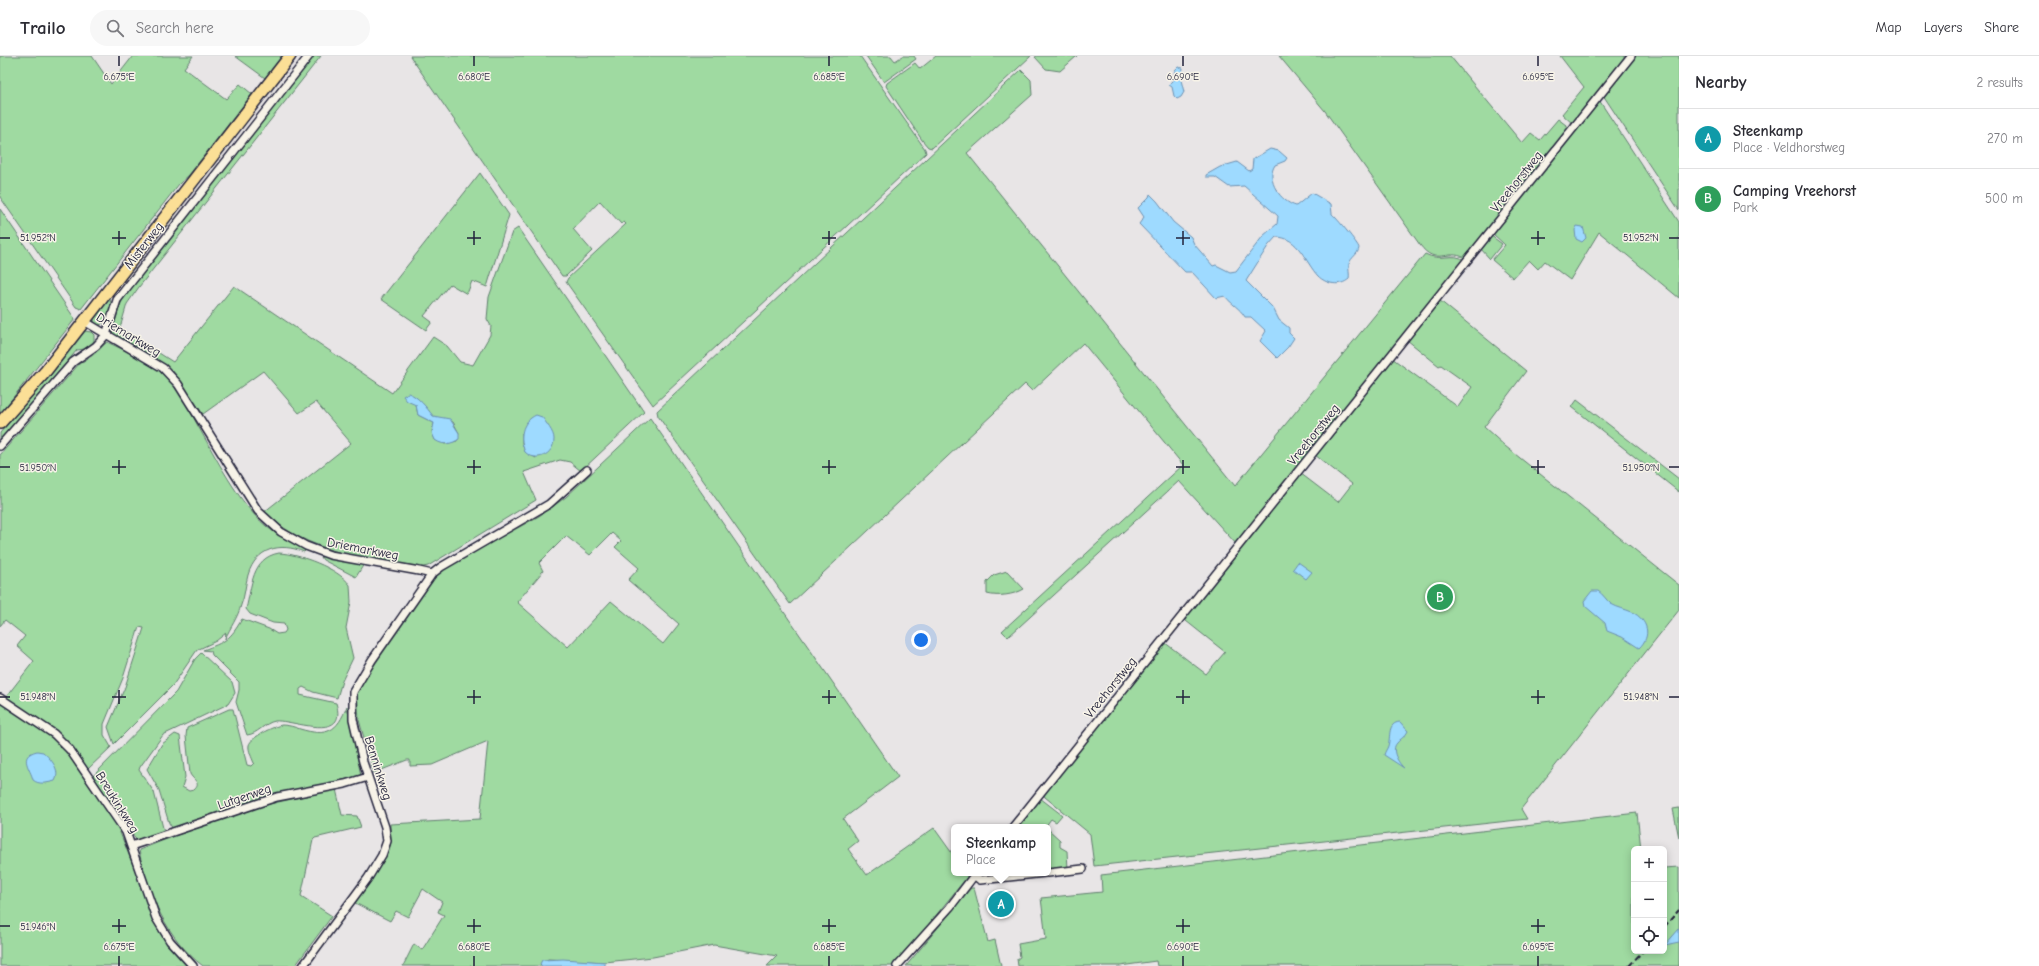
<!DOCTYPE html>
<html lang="en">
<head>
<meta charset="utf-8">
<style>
  body { margin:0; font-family:"Comic Neue",sans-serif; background:#f7f7f7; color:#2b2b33 }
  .controls { position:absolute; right:12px; bottom:12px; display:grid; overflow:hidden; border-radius:6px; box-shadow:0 2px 10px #0003 }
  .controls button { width:36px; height:36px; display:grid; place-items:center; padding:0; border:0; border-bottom:1px solid #e1e1e2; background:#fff; color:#2b2b33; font:20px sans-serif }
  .you { position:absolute; left:921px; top:584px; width:14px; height:14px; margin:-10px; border:3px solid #fff; border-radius:50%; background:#1a73e8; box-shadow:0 0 0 6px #1a73e833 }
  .badge { display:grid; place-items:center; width:26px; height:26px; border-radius:50%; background:#1f6fb2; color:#fff; font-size:13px; font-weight:700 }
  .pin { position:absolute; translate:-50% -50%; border:2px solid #fff; box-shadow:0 1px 4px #0006 }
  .popup { position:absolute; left:951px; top:768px; width:100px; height:52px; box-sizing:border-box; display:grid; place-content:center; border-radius:6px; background:#fff; filter:drop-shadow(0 1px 3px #0005); font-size:13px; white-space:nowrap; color:#7c7c81 }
  .popup b { font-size:15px; color:#2b2b33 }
  .popup::after { content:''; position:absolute; left:50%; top:100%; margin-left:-8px; border:8px solid transparent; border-top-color:#fff }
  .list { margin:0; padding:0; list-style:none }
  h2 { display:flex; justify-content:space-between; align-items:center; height:52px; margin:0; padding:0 16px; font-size:17px }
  h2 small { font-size:13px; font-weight:400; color:#7c7c81 }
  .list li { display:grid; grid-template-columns:26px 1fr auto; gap:12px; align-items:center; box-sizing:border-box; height:60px; padding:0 16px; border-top:1px solid #e1e1e2 }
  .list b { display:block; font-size:15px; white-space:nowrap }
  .list p { margin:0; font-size:13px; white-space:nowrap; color:#7c7c81 }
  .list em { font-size:13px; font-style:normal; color:#7c7c81 }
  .icon { flex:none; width:22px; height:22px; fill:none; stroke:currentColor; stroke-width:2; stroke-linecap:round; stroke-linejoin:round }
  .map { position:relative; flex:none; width:1679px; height:910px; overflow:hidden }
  header { display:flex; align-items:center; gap:24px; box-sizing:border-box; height:56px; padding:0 20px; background:#fff; border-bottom:1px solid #e1e1e2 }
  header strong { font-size:19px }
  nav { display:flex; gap:22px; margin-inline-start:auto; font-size:14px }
  .search { width:280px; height:36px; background:#f7f7f7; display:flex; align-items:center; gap:10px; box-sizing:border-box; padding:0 14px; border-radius:22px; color:#7c7c81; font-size:15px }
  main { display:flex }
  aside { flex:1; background:#fff }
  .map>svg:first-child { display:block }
  .green { fill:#9fdaa1; stroke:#607e6e; fill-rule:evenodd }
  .water { fill:#9edaff; stroke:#6c90b1 }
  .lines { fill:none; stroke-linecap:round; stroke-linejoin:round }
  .minor-casing { stroke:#22223b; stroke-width:10 }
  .primary-casing { stroke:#22223b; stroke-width:14 }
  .minor { stroke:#f7f3e8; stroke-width:7 }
  .primary { stroke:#fbdf96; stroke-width:11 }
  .rail { stroke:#22223b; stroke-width:2; stroke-dasharray:6 3; stroke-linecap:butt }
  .ticks { fill:none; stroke:#22223b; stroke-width:1.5 }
  .labels { text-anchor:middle; stroke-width:3; stroke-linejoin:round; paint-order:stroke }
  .street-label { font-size:13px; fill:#22223b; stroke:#f7f3e8 }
  .ticks-label { font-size:10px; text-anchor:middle; fill:#22223b; stroke:#f7f3e8; stroke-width:3; stroke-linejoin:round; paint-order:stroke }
</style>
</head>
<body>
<header>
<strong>Trailo</strong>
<div class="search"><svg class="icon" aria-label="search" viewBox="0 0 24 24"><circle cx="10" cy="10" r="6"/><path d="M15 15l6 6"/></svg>Search here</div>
<nav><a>Map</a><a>Layers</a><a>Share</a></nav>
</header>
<main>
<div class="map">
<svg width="1679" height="910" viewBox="0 0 1679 910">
  <rect width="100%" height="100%" fill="#e8e5e6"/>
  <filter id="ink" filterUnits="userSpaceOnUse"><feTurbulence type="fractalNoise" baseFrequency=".025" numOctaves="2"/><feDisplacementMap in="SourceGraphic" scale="8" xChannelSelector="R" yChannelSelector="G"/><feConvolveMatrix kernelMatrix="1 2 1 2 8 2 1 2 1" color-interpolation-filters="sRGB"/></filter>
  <g filter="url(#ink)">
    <path class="green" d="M 0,0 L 92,0 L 111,28 L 133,0 L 193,0 L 184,12 L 226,43 L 240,28 L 252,38 L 189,119 L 179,128 L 81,253 L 76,251 L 0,141 Z
      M 235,0 L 282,0 L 265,22 Z
      M 312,0 L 321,0 L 139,231 L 127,248 L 120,272 L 173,306 L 234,230 L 392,337 L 433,281 L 447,290 L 460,306 L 473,309 L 490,279 L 491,270 L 487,263 L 489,241 L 512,176 L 518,172 L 644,356 L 581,415 L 570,406 L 560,404 L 524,416 L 536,444 L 428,510 L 423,511 C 368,504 307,497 264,456 L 351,387 L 316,346 L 299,357 L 263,315 L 203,358 L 173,315 L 116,281 L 112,276 L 120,249 L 125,240 ZM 415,340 L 433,360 L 453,366 L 459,377 L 457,385 L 445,388 L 435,384 L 432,375 L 434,367 L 418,359 L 416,349 L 413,346 ZM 522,377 L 536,402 L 525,396 L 522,387 Z
      M 410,0 L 860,0 L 925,93 L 926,97 L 653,349 L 566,226 L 568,222 L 626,168 L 624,166 L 621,168 L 600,145 L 573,173 L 592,195 L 566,220 L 562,220 Z
      M 866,0 L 891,0 L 895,5 L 903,0 L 914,0 L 916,3 L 884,26 Z
      M 936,0 L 1031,0 L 932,92 L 928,91 L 922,84 L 886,30 L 887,27 L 915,7 L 920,13 Z
      M 1037,0 L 1077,0 L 1060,15 L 1046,13 L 1035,1 Z
      M 1279,0 L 1450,0 L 1522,87 L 1531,77 L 1540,84 L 1558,63 L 1570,72 L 1465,202 C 1447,192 1436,211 1420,189 L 1325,55 Z
      M 1560,0 L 1628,0 L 1573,68 L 1562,58 L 1584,31 Z
      M 1634,0 L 1679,0 L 1679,154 L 1603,39 Z
      M 1021,14 L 1031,24 L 1032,39 L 967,97 L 1235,430 L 1425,198 C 1439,206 1454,196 1464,204 L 1237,489 L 1179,425 L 1008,581 L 1002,575 L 1183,409 L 1083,287 L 1032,335 L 1025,328 L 790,548 L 658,360 L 657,355 Z
      M 1599,44 L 1679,166 L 1679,242 L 1599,176 L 1570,224 L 1545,205 L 1538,213 L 1529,204 L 1513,222 L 1492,204 L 1505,189 L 1492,177 Z
      M 480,117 L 509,159 L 487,231 L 472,225 L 467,238 L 450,228 L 424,260 L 432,266 L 426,274 L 381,243 Z
      M 0,153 L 75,263 L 0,358 Z
      M 1490,179 L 1502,188 L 1490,203 L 1480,192 Z
      M 110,242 C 112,253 109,267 97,270 L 94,267 L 94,263 Z
      M 1439,244 L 1526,315 L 1484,371 L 1505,390 L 1679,529 L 1679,554 L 1521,753 L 1527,763 L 1094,810 L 1090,778 L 1045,741 L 1043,737 L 1164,586 L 1206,618 L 1225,596 L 1186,565 L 1185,561 L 1300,417 L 1338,446 L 1352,428 L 1315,399 L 1392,302 L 1458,351 L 1472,331 L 1441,309 L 1439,310 L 1407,284 Z
      M 85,275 L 91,276 L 94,279 L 94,285 L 85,293 L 77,294 L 0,386 L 0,377 Z
      M 107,286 C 128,296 156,308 171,326 C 182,339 190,355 198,370 C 215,400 239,448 266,470 C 278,480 292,486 306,492 L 306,494 L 304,496 C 280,486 256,492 248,519 C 245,529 245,540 241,549 C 238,561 230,572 225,583 L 226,577 L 216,585 L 197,594 L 173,629 L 114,688 L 108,671 L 125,631 L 144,572 L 139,571 L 123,622 L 104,668 L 104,679 L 111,691 L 88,713 C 64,678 40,664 6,641 L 34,605 L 17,590 L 25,580 L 5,564 L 0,570 L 0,399 L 79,308 L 93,299 Z
      M 1577,344 L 1679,423 L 1679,436 L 1572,351 Z
      M 650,362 L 898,721 L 843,763 L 858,785 L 848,793 L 867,819 L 934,772 L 954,800 L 954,817 L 966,817 L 967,821 L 895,910 L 767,910 L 777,900 L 714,889 L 653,901 L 605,906 L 548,903 L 540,908 L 542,910 L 403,910 L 414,888 L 422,894 L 444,859 L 438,856 L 442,846 L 423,833 L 408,861 L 396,855 L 390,865 L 355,847 L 389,794 L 391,785 L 390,768 L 480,763 L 488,685 L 432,709 L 410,710 L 410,704 L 407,704 L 374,717 L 359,664 L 357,634 L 435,522 L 444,513 L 539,460 L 566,441 ZM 612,477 L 621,485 L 615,491 L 639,512 L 628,524 L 679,568 L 663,588 L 611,545 L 568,591 L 517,546 L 543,515 L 539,507 L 566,480 L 590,499 Z
      M 279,497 C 299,498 338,512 350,529 L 351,546 L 346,572 L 353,602 L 342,625 L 337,642 L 313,636 L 303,631 L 300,633 L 300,639 L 336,647 C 349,688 291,663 275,665 C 264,667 258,678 247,679 L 236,646 L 239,634 L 239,626 L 212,599 L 211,595 L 203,594 C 225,586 230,584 242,563 L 269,573 L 277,578 L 284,577 L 286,574 L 284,568 L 273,567 L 250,558 L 246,553 C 252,531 251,502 279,497 Z
      M 322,500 L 364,508 L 356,521 L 323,504 L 321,501 Z
      M 1007,515 L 1024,533 C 1014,539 998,541 987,538 L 987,526 L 994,519 Z
      M 201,597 L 232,626 L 235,637 L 228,648 L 163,679 L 140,711 L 139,714 L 154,736 L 164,776 L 137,785 L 93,720 L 176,636 L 195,603 Z
      M 0,646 L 46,677 L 63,692 L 115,764 L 158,872 L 168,887 L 189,910 L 0,910 Z
      M 347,650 L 361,720 L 289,736 L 173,773 L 169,767 L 159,734 L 147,713 L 162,688 L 175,678 L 180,680 L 185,721 L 182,731 L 189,735 L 194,734 C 202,727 193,724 190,718 L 186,680 L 187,672 L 229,653 L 233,653 L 247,709 L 251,710 L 254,707 C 252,702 248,694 249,689 C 251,681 274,670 282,669 C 288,669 295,671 300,673 C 327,681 337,676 347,650 Z
      M 336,733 L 342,759 L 357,760 L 361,771 L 315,782 L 313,784 L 301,840 L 332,860 L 295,910 L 203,910 C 167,883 147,837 139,794 L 177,779 L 265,749 Z
      M 1040,742 L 1062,759 L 1056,766 L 1051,763 L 1045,771 L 1016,771 Z
      M 1679,752 L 1679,782 L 1673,753 Z
      M 1637,757 L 1641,793 L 1634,793 L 1634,895 L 1664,895 L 1664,812 L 1679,811 L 1679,910 L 1157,910 L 1156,905 L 1120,910 L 1018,910 L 1017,903 L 1020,901 L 1018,888 L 1046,883 L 1041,842 L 1102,836 L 1101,819 Z
      M 1048,773 L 1060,784 L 1060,791 L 1067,795 L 1068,813 L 1048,815 Z
      M 971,832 L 974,832 L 988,886 L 995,884 L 1001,910 L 906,910 Z"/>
    <path class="water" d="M 1178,11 L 1183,12 L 1181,24 L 1184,36 L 1181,41 L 1177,43 L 1174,40 L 1172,31 L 1169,29 L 1173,25 L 1175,14 Z
      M 1270,93 L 1279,95 L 1287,102 L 1285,105 L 1275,109 C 1265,124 1281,146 1296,150 L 1312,137 L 1331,148 L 1332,158 C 1336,161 1359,189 1359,192 C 1358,199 1351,201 1349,208 C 1348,213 1350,218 1349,223 C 1340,231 1326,228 1318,220 C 1305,206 1299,181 1276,181 L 1268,190 L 1246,225 L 1273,252 L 1279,264 L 1289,272 L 1289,277 L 1294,282 L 1288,291 L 1277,302 L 1260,285 L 1266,275 L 1251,261 L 1245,261 C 1240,252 1231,248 1225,240 L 1216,242 L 1192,216 L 1185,216 L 1139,168 L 1144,161 L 1138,152 L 1149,141 L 1150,138 L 1157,145 L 1173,166 L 1191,181 L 1194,188 L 1213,210 L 1216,209 L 1230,216 L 1236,215 L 1263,180 L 1277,168 L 1278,160 L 1244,130 L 1229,131 L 1215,121 L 1206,121 L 1206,119 L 1220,111 L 1237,106 L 1249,115 L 1252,113 L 1253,103 Z
      M 1577,170 L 1583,171 L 1586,182 L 1582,186 L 1576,183 L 1575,174 Z
      M 408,337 C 418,340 427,352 433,360 L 450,363 L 459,377 L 459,383 C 452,388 443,390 435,384 L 432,377 L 434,367 L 418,359 L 416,349 L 407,345 L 403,340 Z
      M 536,359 L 542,361 C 546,367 554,376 554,383 C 554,399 536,407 525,396 C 519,382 521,366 536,359 Z
      M 1298,506 L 1312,516 L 1306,523 L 1293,513 Z
      M 1592,535 L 1598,535 C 1603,538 1606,544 1611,548 C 1618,552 1625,553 1632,556 C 1648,564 1652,580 1639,592 L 1622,581 L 1607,575 L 1605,567 L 1585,550 L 1584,545 Z
      M 1400,666 L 1408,675 C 1405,681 1401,682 1397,687 C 1390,694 1399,708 1404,712 L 1384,699 C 1385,695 1387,693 1388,690 C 1391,680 1387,667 1400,666 Z
      M 37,695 L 43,696 C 51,703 61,714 55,725 C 47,727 39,729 33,724 C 31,713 17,700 37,695 Z
      M 1679,873 L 1679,886 L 1665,889 Z
      M 563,903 L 605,906 L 605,910 L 542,910 L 540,908 L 542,904 Z"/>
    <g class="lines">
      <defs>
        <path id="minor" d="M 84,265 L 163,312 L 178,328 L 258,455 L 281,476 L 306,490 L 330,499 L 419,515 L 432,518
          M 0,390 L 73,306 L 96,290 L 106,279 L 117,244 L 309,0
          M 0,642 L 54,678 L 70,694 L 126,776 L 156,862 L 170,885 L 193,910
          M 1013,771 L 1631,0
          M 131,790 L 277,741 L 345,728 L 368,721
          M 1048,817 L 1083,813
          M 974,819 L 980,824 L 1045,817
          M 303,910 L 368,822 L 382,799 L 387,785 L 385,771 L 363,706 L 353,663 L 353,636 L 372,604 L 432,518 L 441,511 L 549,448 L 587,414
          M 897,910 L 950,851 L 976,817"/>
        <path id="primary" d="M 0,367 L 45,316 L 290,0"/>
      </defs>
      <use href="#minor" class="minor-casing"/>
      <use href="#primary" class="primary-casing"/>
      <use href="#minor" class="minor"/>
      <use href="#primary" class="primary"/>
      <path class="rail" d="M 1664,871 L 1679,854
        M 1629,910 L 1643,895"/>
    </g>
  </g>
  <path class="ticks" d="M 119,0 L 119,10M 474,0 L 474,10M 829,0 L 829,10M 1183,0 L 1183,10M 1538,0 L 1538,10M 119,175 L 119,189M 474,175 L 474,189M 829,175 L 829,189M 1183,175 L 1183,189M 1538,175 L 1538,189M 0,182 L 10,182M 112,182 L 126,182M 467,182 L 481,182M 822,182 L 836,182M 1176,182 L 1190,182M 1531,182 L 1545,182M 1669,182 L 1679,182M 119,404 L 119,418M 474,404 L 474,418M 829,404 L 829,418M 1183,404 L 1183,418M 1538,404 L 1538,418M 0,411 L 10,411M 112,411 L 126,411M 467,411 L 481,411M 822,411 L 836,411M 1176,411 L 1190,411M 1531,411 L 1545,411M 1669,411 L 1679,411M 119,634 L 119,648M 474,634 L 474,648M 829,634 L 829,648M 1183,634 L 1183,648M 1538,634 L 1538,648M 0,641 L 10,641M 112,641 L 126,641M 467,641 L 481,641M 822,641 L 836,641M 1176,641 L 1190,641M 1531,641 L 1545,641M 1669,641 L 1679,641M 119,863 L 119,877M 474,863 L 474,877M 829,863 L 829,877M 1183,863 L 1183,877M 1538,863 L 1538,877M 0,870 L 10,870M 112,870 L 126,870M 467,870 L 481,870M 822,870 L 836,870M 1176,870 L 1190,870M 1531,870 L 1545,870M 119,900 L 119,910M 474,900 L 474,910M 829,900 L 829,910M 1183,900 L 1183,910M 1538,900 L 1538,910"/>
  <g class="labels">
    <g class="street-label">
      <text transform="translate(1516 125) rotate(-51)" y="5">Vreehorstweg</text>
      <text transform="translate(143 189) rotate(-52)" y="5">Misterweg</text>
      <text transform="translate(129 278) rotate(31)" y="5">Driemarkweg</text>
      <text transform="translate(1313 378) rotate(-51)" y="5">Vreehorstweg</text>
      <text transform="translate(363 492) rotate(11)" y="5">Driemarkweg</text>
      <text transform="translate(1110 631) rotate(-51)" y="5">Vreehorstweg</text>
      <text transform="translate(379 712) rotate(73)" y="5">Benninkweg</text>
      <text transform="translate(244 740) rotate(-19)" y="5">Lutgerweg</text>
      <text transform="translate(118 746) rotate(58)" y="5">Breukinkweg</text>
    </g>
  </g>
  <g class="ticks-label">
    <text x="119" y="24">6.675°E</text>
    <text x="474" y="24">6.680°E</text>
    <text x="829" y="24">6.685°E</text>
    <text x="1183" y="24">6.690°E</text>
    <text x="1538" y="24">6.695°E</text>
    <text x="38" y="185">51.952°N</text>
    <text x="1641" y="185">51.952°N</text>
    <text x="38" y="415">51.950°N</text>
    <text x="1641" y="415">51.950°N</text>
    <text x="38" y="644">51.948°N</text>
    <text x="1641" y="644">51.948°N</text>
    <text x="38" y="874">51.946°N</text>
    <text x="119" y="894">6.675°E</text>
    <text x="474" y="894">6.680°E</text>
    <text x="829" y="894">6.685°E</text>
    <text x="1183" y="894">6.690°E</text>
    <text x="1538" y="894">6.695°E</text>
  </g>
</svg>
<div class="controls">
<button>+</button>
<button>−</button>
<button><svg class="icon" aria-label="locate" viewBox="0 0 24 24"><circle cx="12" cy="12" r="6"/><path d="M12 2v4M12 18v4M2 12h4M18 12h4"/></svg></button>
</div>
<div class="you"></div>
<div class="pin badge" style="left:1001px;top:848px;background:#0f9aa8">A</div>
<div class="popup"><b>Steenkamp</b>Place</div>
<div class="pin badge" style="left:1440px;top:541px;background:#2e9e5b">B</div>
</div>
<aside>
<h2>Nearby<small>2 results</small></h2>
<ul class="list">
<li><span class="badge" style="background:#0f9aa8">A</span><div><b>Steenkamp</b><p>Place · Veldhorstweg</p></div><em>270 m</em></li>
<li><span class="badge" style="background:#2e9e5b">B</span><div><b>Camping Vreehorst</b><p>Park</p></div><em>500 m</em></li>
</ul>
</aside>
</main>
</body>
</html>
